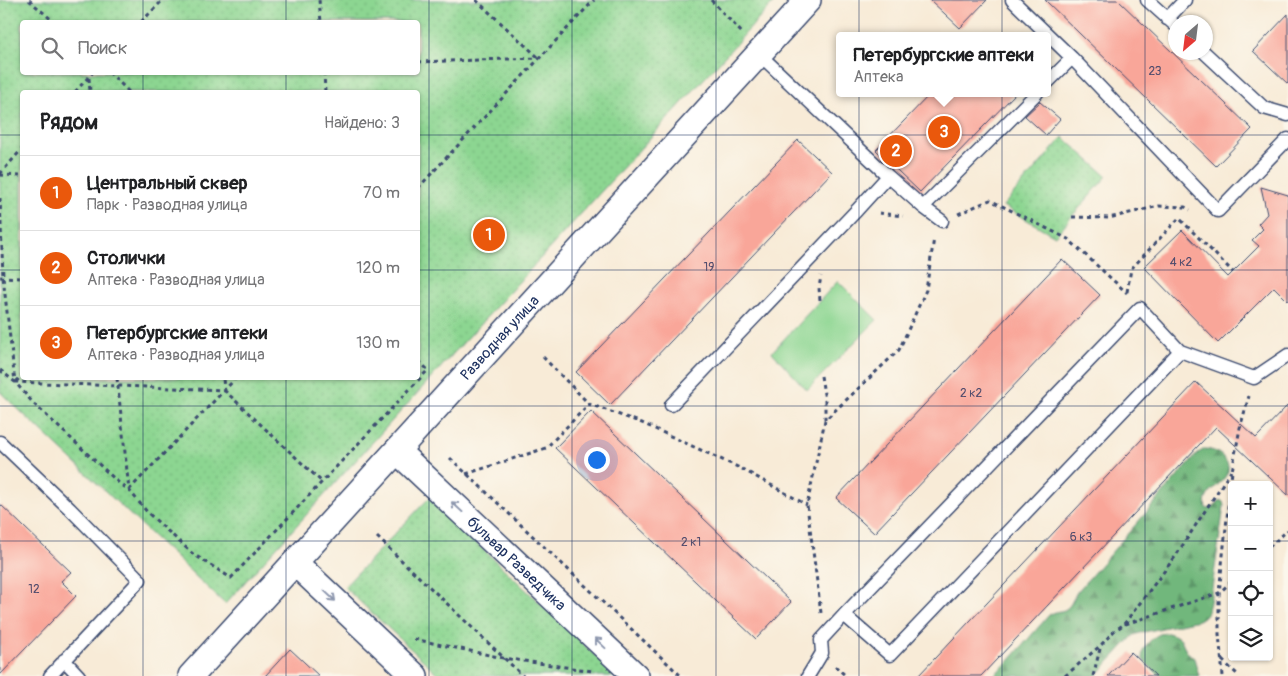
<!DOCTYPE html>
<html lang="ru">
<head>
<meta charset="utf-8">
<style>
  body { margin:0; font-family:Pangolin,sans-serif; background:#f2f2f2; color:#202124 }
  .controls { position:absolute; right:15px; bottom:15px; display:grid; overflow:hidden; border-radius:5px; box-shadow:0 1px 4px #0004 }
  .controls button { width:45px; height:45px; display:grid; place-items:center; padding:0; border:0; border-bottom:1px solid #e0e0e0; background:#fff; color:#202124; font:25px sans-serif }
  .compass { position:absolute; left:1168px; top:15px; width:45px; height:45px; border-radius:50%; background:#fff; box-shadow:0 1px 4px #0004; rotate:208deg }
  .you { position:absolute; left:596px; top:459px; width:18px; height:18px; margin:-12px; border:4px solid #fff; border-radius:50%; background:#1a73e8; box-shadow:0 0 0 8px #1a73e833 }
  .badge { display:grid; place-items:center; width:32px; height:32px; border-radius:50%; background:#ea580c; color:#fff; font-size:16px; font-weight:700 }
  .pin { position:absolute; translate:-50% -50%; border:2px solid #fff; box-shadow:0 1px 5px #0006 }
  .popup { position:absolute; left:836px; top:32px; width:215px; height:65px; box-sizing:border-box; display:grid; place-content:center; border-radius:5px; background:#fff; filter:drop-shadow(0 1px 4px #0005); font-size:16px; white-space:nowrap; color:#757577 }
  .popup b { font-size:19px; color:#202124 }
  .popup::after { content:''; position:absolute; left:50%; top:100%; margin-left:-10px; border:10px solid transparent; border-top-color:#fff }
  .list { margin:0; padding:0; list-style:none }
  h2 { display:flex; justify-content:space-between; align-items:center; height:65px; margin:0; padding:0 20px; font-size:21px }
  h2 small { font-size:16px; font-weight:400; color:#757577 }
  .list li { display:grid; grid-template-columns:32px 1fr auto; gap:15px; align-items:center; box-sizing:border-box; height:75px; padding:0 20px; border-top:1px solid #e0e0e0 }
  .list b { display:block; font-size:19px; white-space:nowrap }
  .list p { margin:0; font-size:16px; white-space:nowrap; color:#757577 }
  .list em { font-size:16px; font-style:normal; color:#757577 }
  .icon { flex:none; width:28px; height:28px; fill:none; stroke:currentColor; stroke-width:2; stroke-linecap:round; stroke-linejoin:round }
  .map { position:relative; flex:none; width:1288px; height:676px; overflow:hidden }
  .search { position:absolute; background:#fff; box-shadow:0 1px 4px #0004; left:20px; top:20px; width:400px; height:55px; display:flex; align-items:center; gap:12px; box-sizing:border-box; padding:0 18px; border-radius:5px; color:#757577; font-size:19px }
  .panel { position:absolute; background:#fff; box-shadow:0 1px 4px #0004; left:20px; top:90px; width:400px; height:290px; border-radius:5px }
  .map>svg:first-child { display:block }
  .forest { fill:url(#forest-firs); stroke:#46736c }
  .park { fill:url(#park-dots); stroke:#548278; fill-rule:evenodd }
  .pitch { fill:#8cd691; stroke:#548278 }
  .building { fill:#f9a699 }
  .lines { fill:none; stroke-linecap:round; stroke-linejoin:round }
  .service-casing { stroke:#3c4b70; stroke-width:15 }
  .minor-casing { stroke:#3c4b70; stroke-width:28 }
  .path { stroke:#3c4b70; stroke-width:3; stroke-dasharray:4 4; stroke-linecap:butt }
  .service { stroke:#fff; stroke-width:12 }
  .minor { stroke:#fff; stroke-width:25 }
  .oneway { stroke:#8d97ae }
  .grid { fill:none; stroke:#1b2f5e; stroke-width:1; stroke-opacity:0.55 }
  .labels { text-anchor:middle; stroke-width:5; stroke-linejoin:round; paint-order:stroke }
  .number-label { font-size:12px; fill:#524d6d }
  .street-label { font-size:15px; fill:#1b2f5e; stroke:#fbf7ec }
</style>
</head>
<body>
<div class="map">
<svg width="1288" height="676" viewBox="0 0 1288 676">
  <defs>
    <pattern id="forest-firs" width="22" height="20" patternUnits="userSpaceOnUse" patternTransform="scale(1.25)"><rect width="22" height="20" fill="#71b77b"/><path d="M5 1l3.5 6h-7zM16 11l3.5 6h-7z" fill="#5c9568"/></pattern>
    <pattern id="park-dots" width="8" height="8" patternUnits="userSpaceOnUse" patternTransform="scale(1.25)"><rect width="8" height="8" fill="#8cd691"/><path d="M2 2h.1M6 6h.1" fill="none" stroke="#78b87f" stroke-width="1.8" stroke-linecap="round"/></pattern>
  </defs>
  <rect width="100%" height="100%" fill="#fbf7ec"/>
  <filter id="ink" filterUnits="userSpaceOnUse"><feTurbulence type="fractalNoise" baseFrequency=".02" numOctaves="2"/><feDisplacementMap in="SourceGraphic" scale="10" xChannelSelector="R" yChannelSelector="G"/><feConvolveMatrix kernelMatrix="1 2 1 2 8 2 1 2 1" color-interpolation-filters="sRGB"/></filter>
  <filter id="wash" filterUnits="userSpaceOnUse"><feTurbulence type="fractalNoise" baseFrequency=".0096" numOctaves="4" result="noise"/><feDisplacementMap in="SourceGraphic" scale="20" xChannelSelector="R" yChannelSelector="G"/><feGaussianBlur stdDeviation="1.12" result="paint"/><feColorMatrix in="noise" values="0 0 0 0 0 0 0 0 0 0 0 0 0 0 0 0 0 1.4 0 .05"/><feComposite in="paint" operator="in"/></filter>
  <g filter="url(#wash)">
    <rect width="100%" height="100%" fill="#f8ebd7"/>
    <path class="forest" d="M 1205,449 C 1213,450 1218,452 1223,457 C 1243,480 1199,487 1206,508 L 1209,509 L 1214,506 L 1220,500 L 1223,502 L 1224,506 L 1210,602 C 1208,611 1206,616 1198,620 L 1140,633 L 1134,635 L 1096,676 L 993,676 L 1009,661 L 1049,615 C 1054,612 1056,612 1061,611 C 1071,609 1072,600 1077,592 L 1198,453 Z
      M 1168,633 L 1174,635 L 1181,639 L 1186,651 L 1194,658 L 1199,676 L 1161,676 C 1157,672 1145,664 1143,659 C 1139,650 1152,637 1160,634 C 1163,633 1165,633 1168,633 Z"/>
    <path class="park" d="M 0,0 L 776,0 L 225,604 L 0,392 ZM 22,22 L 418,22 L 418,72 L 22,72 ZM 22,92 L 418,92 L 418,378 L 22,378 Z
      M 1063,137 L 1107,176 L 1055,236 L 1003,206 Z
      M 429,498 L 617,676 L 440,676 L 344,587 Z"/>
    <path class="pitch" d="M 838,281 L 877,320 L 807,390 L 772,352 Z"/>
    <g id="blocks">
      <path class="building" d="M 930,0 L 987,0 L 960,28 Z
        M 1045,0 L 1118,0 L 1252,129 L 1216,166 Z
        M 1288,14 L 1288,84 L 1253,51 Z
        M 931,93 L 1016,93 L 920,192 L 876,150 Z
        M 1040,102 L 1060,119 L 1046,135 L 1025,116 Z
        M 798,140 L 832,172 L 610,405 L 576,372 Z
        M 1261,187 L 1288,195 L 1288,301 L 1274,287 L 1218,343 L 1144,267 L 1182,230 L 1228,277 L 1259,246 L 1252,240 L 1263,229 L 1258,224 L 1267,214 Z
        M 1062,259 L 1100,295 L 874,533 L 836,498 Z
        M 1196,382 L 1256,438 L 1288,405 L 1288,495 L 1216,427 L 981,676 L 918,676 Z
        M 591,411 L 791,602 L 756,639 L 555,448 Z
        M 0,504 L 71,572 L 61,581 L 76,596 L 0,675 Z
        M 290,649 L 319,676 L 265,676 Z
        M 1131,652 L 1156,676 L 1108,676 Z"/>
    </g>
  </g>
  <g filter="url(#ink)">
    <use href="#blocks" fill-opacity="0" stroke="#3c4b70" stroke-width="1"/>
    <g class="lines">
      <defs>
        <path id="service" d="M 1012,0 L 1072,58
          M 1147,0 L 1176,26
          M 1167,19 L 1185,0
          M 1204,52 L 1264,108 L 1288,115
          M 759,54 L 888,176 L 923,207 L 942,221
          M 1048,82 L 1072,58 L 1218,211 L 1288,139
          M 923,207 L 1037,93
          M 1180,351 L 1254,378 L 1288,355
          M 671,405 L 857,210 L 888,176
          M 0,442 L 70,509 L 140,580 L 50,676
          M 64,660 L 79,676
          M 808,676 L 822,653 L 821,640 L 844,615 L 1140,308 L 1180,351 L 890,655 L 844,615"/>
        <g id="minor">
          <path id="s1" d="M 397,451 L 636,676"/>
          <path d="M 295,563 L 415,676"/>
          <path id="s2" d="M 191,676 L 808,0"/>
        </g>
      </defs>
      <use href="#service" class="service-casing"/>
      <use href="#minor" class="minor-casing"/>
      <path class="path" d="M 29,0 L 54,22
        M 319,0 L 321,22
        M 476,0 L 539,58
        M 711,0 L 743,34
        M 141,22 L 163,0
        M 418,62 L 538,58
        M 109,72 L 129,92
        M 324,72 L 325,92
        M 89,78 L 90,92
        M 75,92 L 93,72
        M 0,174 L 22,149
        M 0,175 L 22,176
        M 418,188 L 594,0
        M 0,198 L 3,277 L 15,382 L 224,390 L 223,378
        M 879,213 L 903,216
        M 958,214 L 990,200 L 1068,239 L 1127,293
        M 1072,217 L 1109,218 L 1159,206 L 1185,207 L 1190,210
        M 0,277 L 22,278
        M 1127,292 L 1131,269 L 1179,218 L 1233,272
        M 820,300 L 819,288 L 821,276
        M 543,357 L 589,404
        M 0,370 L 15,382 L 34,404 L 119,483 L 129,490 L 148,513 L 193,554 L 231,578 L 428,370 L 418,360
        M 821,376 L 825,400 L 825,419
        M 117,378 L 129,490
        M 16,382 L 22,375
        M 224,390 L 322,482
        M 450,458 L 681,676
        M 466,474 L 546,448 L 589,404 L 642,423 L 742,469 L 807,505
        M 129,490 L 236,378
        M 377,537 L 523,676
        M 1269,547 L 1288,530
        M 821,613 L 807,505 L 825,420 L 899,350 L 926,290 L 934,238
        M 1124,624 L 1175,557 L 1231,471
        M 414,639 L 503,658 L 593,671
        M 1222,660 L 1239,676
        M 835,666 L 846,676
        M 1065,676 L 1101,645 L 1114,631 L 1123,625 L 1219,593 L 1232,581
        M 1093,676 L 1101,645
        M 1223,676 L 1219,634 L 1219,593 L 1232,471 L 1240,428 L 1249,396"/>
      <use href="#service" class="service"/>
      <use href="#minor" class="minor"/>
    </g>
    <defs><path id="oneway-shaft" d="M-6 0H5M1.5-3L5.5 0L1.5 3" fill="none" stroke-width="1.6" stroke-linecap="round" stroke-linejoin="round" transform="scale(1.25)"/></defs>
    <g class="oneway">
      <use href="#oneway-shaft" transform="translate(457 507) rotate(-137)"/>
      <use href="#oneway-shaft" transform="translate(330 596) rotate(43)"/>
      <use href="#oneway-shaft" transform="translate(600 643) rotate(-137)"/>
    </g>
  </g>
  <path class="grid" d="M 143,0 L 143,22M 286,0 L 286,22M 429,0 L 429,676M 572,0 L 572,676M 716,0 L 716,676M 859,0 L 859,676M 1002,0 L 1002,676M 1145,0 L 1145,676M 143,72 L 143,92M 286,72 L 286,92M 0,135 L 22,135M 418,135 L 1288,135M 0,270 L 22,270M 418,270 L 1288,270M 143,378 L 143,676M 286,378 L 286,676M 0,406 L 1288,406M 0,541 L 1232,541M 1269,541 L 1288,541"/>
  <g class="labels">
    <g class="number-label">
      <text x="1155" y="75">23</text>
      <text x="1181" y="266">4 к2</text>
      <text x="709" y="271">19</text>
      <text x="971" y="397">2 к2</text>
      <text x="1081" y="541">6 к3</text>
      <text x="691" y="546">2 к1</text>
      <text x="34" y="593">12</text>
    </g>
    <g class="street-label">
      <text dy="5" stroke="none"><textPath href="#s2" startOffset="458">Разводная улица</textPath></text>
      <text dy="5" stroke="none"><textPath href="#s1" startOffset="164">бульвар Разведчика</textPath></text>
    </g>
  </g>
</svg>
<div class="controls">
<button>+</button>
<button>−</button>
<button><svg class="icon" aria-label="locate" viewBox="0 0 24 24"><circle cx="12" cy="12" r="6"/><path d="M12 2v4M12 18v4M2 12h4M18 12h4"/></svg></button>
<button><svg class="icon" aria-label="layers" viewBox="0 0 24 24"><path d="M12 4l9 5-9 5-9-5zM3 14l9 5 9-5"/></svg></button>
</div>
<svg class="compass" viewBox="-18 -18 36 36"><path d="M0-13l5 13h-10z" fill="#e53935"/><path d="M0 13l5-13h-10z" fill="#757577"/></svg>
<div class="you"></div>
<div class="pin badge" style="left:489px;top:235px">1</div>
<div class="pin badge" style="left:896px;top:151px">2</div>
<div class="pin badge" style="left:944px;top:132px">3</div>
<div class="popup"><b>Петербургские аптеки</b>Аптека</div>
<div class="search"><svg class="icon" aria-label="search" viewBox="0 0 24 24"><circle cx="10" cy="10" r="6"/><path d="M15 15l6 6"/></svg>Поиск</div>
<section class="panel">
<h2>Рядом<small>Найдено: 3</small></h2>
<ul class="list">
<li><span class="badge">1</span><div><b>Центральный сквер</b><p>Парк · Разводная улица</p></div><em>70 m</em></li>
<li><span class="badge">2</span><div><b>Столички</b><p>Аптека · Разводная улица</p></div><em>120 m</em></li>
<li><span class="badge">3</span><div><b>Петербургские аптеки</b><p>Аптека · Разводная улица</p></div><em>130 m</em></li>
</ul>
</section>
</div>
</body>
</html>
